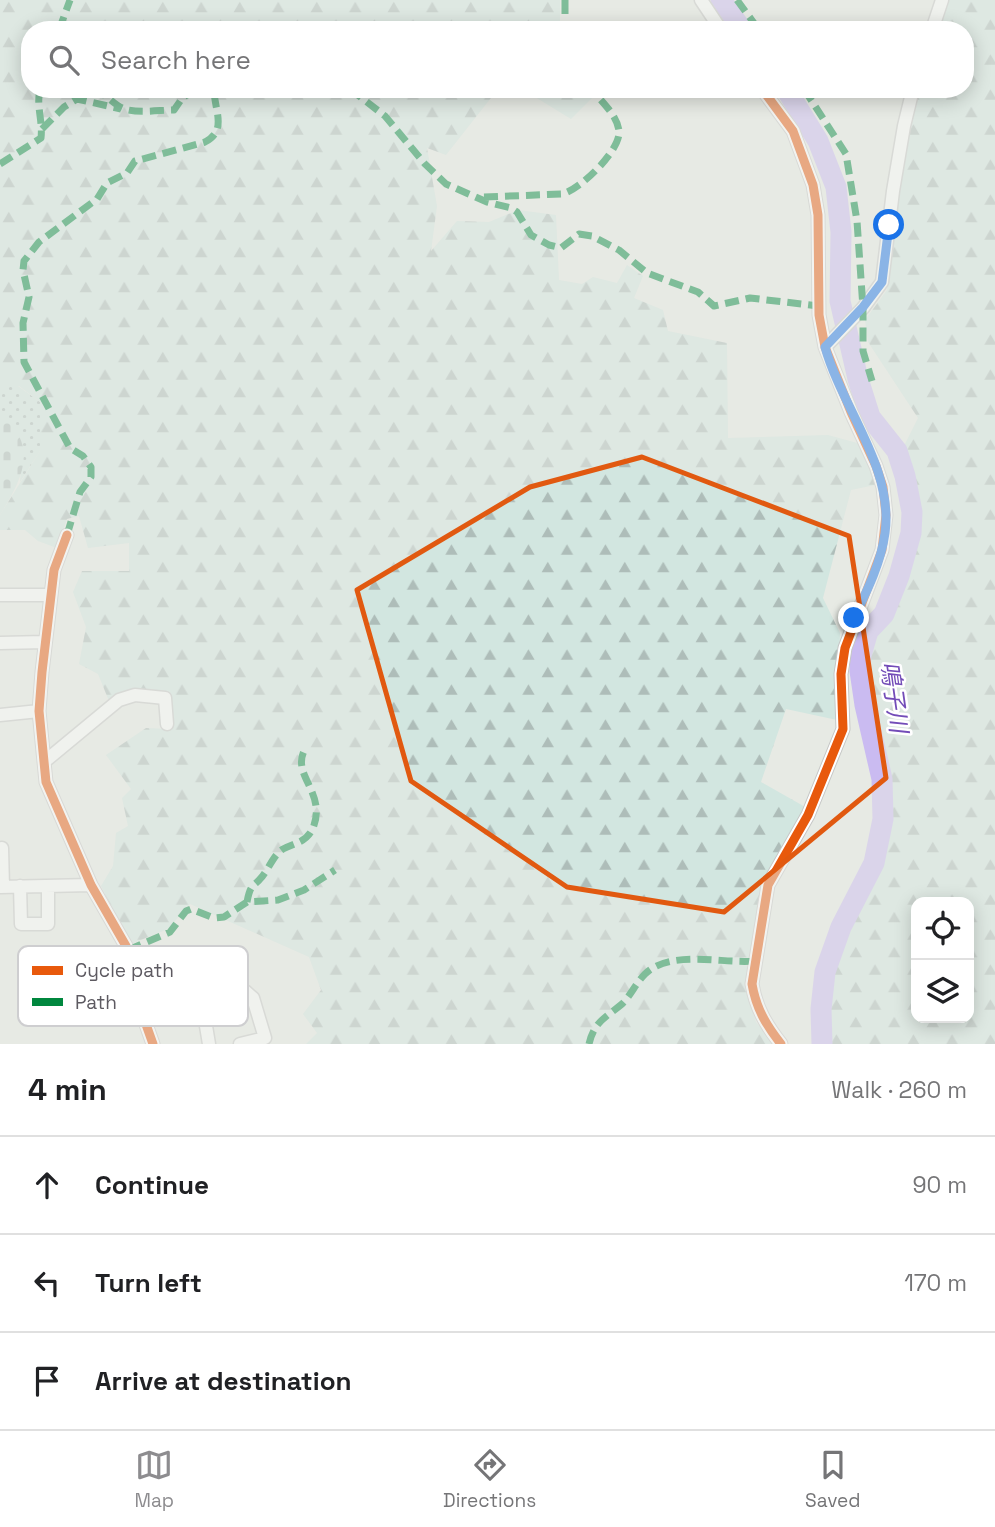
<!DOCTYPE html>
<html lang="en">
<head>
<meta charset="utf-8">
<style>
  body { margin:0; font-family:"Space Grotesk","Noto Sans JP",sans-serif; background:#f2f2f2; color:#202124 }
  .controls { position:absolute; right:21px; bottom:21px; display:grid; overflow:hidden; border-radius:14px; box-shadow:0 4px 18px #0003 }
  .controls button { width:63px; height:63px; display:grid; place-items:center; padding:0; border:0; border-bottom:2px solid #e0e0e0; background:#fff; color:#202124; font:35px sans-serif }
  .stop { position:absolute; width:21px; height:21px; margin:-16px; border:5px solid #1a73e8; border-radius:50%; background:#fff }
  .stop.end { background:#1a73e8; border-color:#fff; box-shadow:0 2px 7px #0008 }
  .list { margin:0; padding:0; list-style:none }
  h2 { display:flex; justify-content:space-between; align-items:center; height:91px; margin:0; padding:0 28px; font-size:30px }
  h2 small { font-size:23px; font-weight:400; color:#757577 }
  .list li { display:grid; grid-template-columns:46px 1fr auto; gap:21px; align-items:center; box-sizing:border-box; height:98px; padding:0 28px; border-top:2px solid #e0e0e0 }
  .list b { display:block; font-size:26px; white-space:nowrap }
  .list em { font-size:23px; font-style:normal; color:#757577 }
  .icon { flex:none; width:38px; height:38px; fill:none; stroke:currentColor; stroke-width:2; stroke-linecap:round; stroke-linejoin:round }
  .map { position:relative; flex:none; width:995px; height:1044px; overflow:hidden }
  .search { position:absolute; background:#fff; box-shadow:0 4px 18px #0003; left:21px; right:21px; top:21px; height:77px; display:flex; align-items:center; gap:18px; box-sizing:border-box; padding:0 24px; border-radius:28px; color:#757577; font-size:26px }
  .sheet { height:385px; background:#fff }
  nav { display:flex; justify-content:space-around; align-items:center; box-sizing:border-box; height:98px; border-top:2px solid #e0e0e0; background:#fff; font-size:19px; color:#757577 }
  nav a { display:grid; justify-items:center; gap:4px }
  nav .on { color:#8d8c8f }
  .map>svg:first-child { display:block }
  .green { fill:url(#green-dots) }
  .forest { fill:url(#forest-firs); fill-rule:evenodd }
  .cemetery { fill:url(#cemetery-stones) }
  .lines { fill:none; stroke-linecap:round; stroke-linejoin:round }
  .river { stroke:#cabbf1; stroke-width:21 }
  .street-casing { stroke:#c6c7c6; stroke-width:15 }
  .street { stroke:#fbfcfb; stroke-width:12 }
  .quiet { stroke:#00873e; stroke-width:7; stroke-dasharray:14 7; stroke-linecap:butt }
  .cycleway-casing { stroke:#fff; stroke-width:13 }
  .cycleway { stroke:#e8590c; stroke-width:9 }
  .route { stroke:#1a73e8; stroke-width:9 }
  .marked { fill:none; stroke:#e15910; stroke-width:5; stroke-linejoin:round }
  .labels { text-anchor:middle; stroke-width:5; stroke-linejoin:round; paint-order:stroke }
  .water-label { font-size:24px; font-style:italic; fill:#734cb8; stroke:#fff }
  .key { fill:#fff; stroke:#ceced0; stroke-width:2 }
  .key-label { font-size:19px; fill:#5d5a61 }
</style>
</head>
<body>
<div class="map">
<svg width="995" height="1044" viewBox="0 0 995 1044">
  <defs>
    <pattern id="green-dots" width="8" height="8" patternUnits="userSpaceOnUse" patternTransform="scale(1.75)"><rect width="8" height="8" fill="#d2e6e0"/><path d="M2 2h.1M6 6h.1" fill="none" stroke="#aebdb9" stroke-width="1.8" stroke-linecap="round"/></pattern>
    <pattern id="forest-firs" width="22" height="20" patternUnits="userSpaceOnUse" patternTransform="scale(1.75)"><rect width="22" height="20" fill="#d2e6e0"/><path d="M5 1l3.5 6h-7zM16 11l3.5 6h-7z" fill="#aebdb9"/></pattern>
    <pattern id="cemetery-stones" width="16" height="16" patternUnits="userSpaceOnUse" patternTransform="scale(1.75)"><rect width="16" height="16" fill="#d2e6e0"/><path d="M2 7V4a2 2 0 0 1 4 0v3zM10 15v-3a2 2 0 0 1 4 0v3z" fill="#aebdb9"/></pattern>
  </defs>
  <rect width="100%" height="100%" fill="#e7eae4"/>
  <path class="green" d="M 0,386 L 18,386 L 40,402 L 40,451 L 20,482 L 22,458 L 4,412 L 0,410 Z"/>
  <path class="forest" d="M 0,0 L 560,0 L 560,30 L 30,30 L 30,89 L 498,89 L 446,155 L 427,148 L 437,206 L 431,251 L 457,221 L 489,222 L 518,210 L 556,215 L 559,280 L 582,284 L 593,277 L 617,283 L 627,265 L 643,276 L 634,298 L 663,310 L 668,331 L 727,343 L 728,438 L 828,435 L 861,444 L 872,470 L 875,485 L 851,490 L 823,598 L 840,633 L 837,720 L 786,709 L 761,782 L 807,808 L 761,887 L 745,988 L 756,1022 L 774,1044 L 306,1044 L 317,1033 L 303,1014 L 321,990 L 309,957 L 190,904 L 168,929 L 131,944 L 101,886 L 113,866 L 116,833 L 128,826 L 122,798 L 131,789 L 106,755 L 146,728 L 170,729 L 169,692 L 133,688 L 109,701 L 98,674 L 79,664 L 86,627 L 73,592 L 82,571 L 129,571 L 129,543 L 88,548 L 79,516 L 67,519 L 57,548 L 38,541 L 25,530 L 0,530 L 0,515 L 40,451 L 40,402 L 19,386 L 0,386 Z
    M 948,0 L 995,0 L 995,1044 L 829,1044 C 829,1021 828,998 832,975 C 838,946 854,918 867,893 C 872,883 878,874 881,864 C 886,850 889,832 890,817 C 896,762 862,708 868,656 C 871,633 885,629 894,611 C 908,583 923,541 919,509 C 917,488 910,468 903,448 L 918,418 L 868,342 L 865,320 L 887,290 L 908,127 L 919,89 L 965,89 L 965,30 L 939,30 ZM 916,902 L 969,902 L 969,1018 L 916,1018 Z
    M 522,89 L 587,89 L 592,98 L 571,119 Z"/>
  <path class="cemetery" d="M 0,410 L 4,412 C 9,420 15,428 19,436 C 33,463 13,493 0,515 Z"/>
  <g class="lines">
    <path class="river" d="M 721,0 L 742,30
      M 786,89 L 818,141 L 836,187 L 841,232 L 840,301 L 858,379 L 870,417 L 897,451 L 905,476 L 912,512 L 911,533 L 899,576 L 884,614 L 868,631 L 861,655 L 860,671 L 865,705 L 882,779 L 883,819 L 874,863 L 841,927 L 825,972 L 821,1009 L 822,1044"/>
    <defs>
      <path id="street" d="M 701,0 L 721,30
        M 932,30 L 942,0
        M 762,89 L 793,131 L 813,185 L 818,215 L 819,315 L 825,347 L 851,412 L 876,466 L 883,487 L 886,515 L 882,550 L 845,648 L 841,674 L 843,729 L 808,815 L 768,885 L 752,984 C 756,1008 766,1025 781,1044
        M 825,347 L 863,308 L 882,282 L 893,191 L 904,126 L 913,89
        M 67,535 L 54,570 L 42,672 L 39,711 L 46,782 L 91,885 L 126,946 L 133,988 L 153,1044
        M 0,595 L 50,595
        M 0,643 L 45,642
        M 0,715 L 39,711
        M 44,762 L 119,700 L 135,695 L 165,698 L 167,724
        M 2,848 L 3,887
        M 20,886 L 21,924 L 48,924 L 48,886
        M 0,887 L 91,885
        M 209,1044 L 202,1002 L 245,991 L 253,998 L 265,1038 L 240,1044"/>
    </defs>
    <use href="#street" class="street-casing"/>
    <use href="#street" class="street"/>
    <path class="quiet" d="M 565,0 L 565,30
      M 737,0 L 759,30
      M 59,30 L 70,0
      M 93,89 C 105,93 112,103 122,108 C 136,114 159,110 174,110 L 183,97 L 200,89
      M 350,89 L 385,116 L 425,164 L 446,184 L 487,202 L 511,208 L 517,212 L 531,235 L 549,245 L 561,248 L 579,234 L 592,236 L 619,250 L 647,273 L 698,292 L 714,306 L 750,298 L 819,306
      M 804,89 L 846,154 L 857,221 L 863,308 L 863,351 L 872,381
      M 42,129 L 64,107 L 77,99 L 121,109
      M 0,164 L 41,138 C 43,121 36,106 40,89
      M 484,197 L 562,194 C 580,190 621,150 619,131 C 617,114 601,102 592,89
      M 67,535 L 80,492 L 91,477 L 91,467 L 83,456 L 70,448 L 24,362 L 23,323 L 29,297 L 23,270 L 24,261 L 39,242 L 97,199 L 107,183 L 127,173 L 135,161 L 205,142 C 228,130 214,110 214,89
      M 247,902 C 248,897 249,891 252,887 C 254,884 258,882 260,879 C 268,871 273,855 283,849 C 296,842 306,843 313,828 C 327,793 292,776 304,751
      M 128,950 L 170,932 L 186,911 L 191,909 L 214,918 L 224,917 L 247,902 L 278,900 L 304,890 L 335,870
      M 589,1044 C 594,1022 605,1018 622,1004 C 631,995 636,983 645,974 C 671,949 722,964 755,961"/>
    <defs>
      <path id="cycleway" d="M 762,89 L 793,131 L 813,185 L 818,215 L 819,315 L 825,347 L 851,412 L 876,466 L 883,487 L 886,515 L 882,550 L 845,648 L 841,674 L 843,729 L 808,815 L 768,885 L 752,984 C 756,1008 766,1025 781,1044
        M 67,535 L 54,570 L 42,672 L 39,711 L 46,782 L 91,885 L 126,946 L 133,988 L 153,1044"/>
    </defs>
    <use href="#cycleway" class="cycleway-casing"/>
    <use href="#cycleway" class="cycleway"/>
  </g>
  <g class="lines">
    <path class="route" d="M 854,618 C 867,591 881,563 885,533 C 894,468 842,408 825,347 L 863,307 L 882,282 L 889,225"/>
  </g>
  <path d="M0 0H995V1044H0ZM 642,457 L 849,536 L 886,778 L 724,912 L 567,887 L 411,781 L 357,590 L 530,487 Z" fill="#e7eae4" fill-opacity=".55" fill-rule="evenodd"/>
  <path class="marked" d="M 642,457 L 849,536 L 886,778 L 724,912 L 567,887 L 411,781 L 357,590 L 530,487 Z"/>
  <g class="labels">
    <g class="water-label">
      <text transform="translate(894 697) rotate(82)" y="8">鳴子川</text>
    </g>
  </g>
  <rect x="18" y="946" width="230" height="80" rx="10" class="key"/>
  <rect x="32" y="966" width="31" height="9" fill="#e8590c"/>
  <rect x="32" y="998" width="31" height="8" fill="#00873e"/>
  <g class="key-label">
    <text x="75" y="977">Cycle path</text>
    <text x="75" y="1009">Path</text>
  </g>
</svg>
<div class="controls">
<button><svg class="icon" aria-label="locate" viewBox="0 0 24 24"><circle cx="12" cy="12" r="6"/><path d="M12 2v4M12 18v4M2 12h4M18 12h4"/></svg></button>
<button><svg class="icon" aria-label="layers" viewBox="0 0 24 24"><path d="M12 4l9 5-9 5-9-5zM3 14l9 5 9-5"/></svg></button>
</div>
<div class="stop" style="left:889px;top:225px"></div>
<div class="stop end" style="left:854px;top:618px"></div>
<div class="search"><svg class="icon" aria-label="search" viewBox="0 0 24 24"><circle cx="10" cy="10" r="6"/><path d="M15 15l6 6"/></svg>Search here</div>
</div>
<section class="sheet">
<h2>4 min<small>Walk · 260 m</small></h2>
<ul class="list">
<li><svg class="icon" aria-label="ahead" viewBox="0 0 24 24"><path d="M12 20V5M6 11l6-6 6 6"/></svg><div><b>Continue</b></div><em>90 m</em></li>
<li><svg class="icon" aria-label="left" viewBox="0 0 24 24"><path d="M17 20v-9H6M10 6l-5 5 5 5"/></svg><div><b>Turn left</b></div><em>170 m</em></li>
<li><svg class="icon" aria-label="arrive" viewBox="0 0 24 24"><path d="M6 21V4h12l-3 4 3 4H6"/></svg><div><b>Arrive at destination</b></div></li>
</ul>
</section>
<nav>
<a class="on"><svg class="icon" aria-label="map" viewBox="0 0 24 24"><path d="M3 6l6-2 6 2 6-2v14l-6 2-6-2-6 2zM9 4v14M15 6v14"/></svg>Map</a>
<a><svg class="icon" aria-label="directions" viewBox="0 0 24 24"><path d="M12 3l9 9-9 9-9-9zM9 14v-3h6M13 9l2 2-2 2"/></svg>Directions</a>
<a><svg class="icon" aria-label="saved" viewBox="0 0 24 24"><path d="M7 4h10v16l-5-4-5 4z"/></svg>Saved</a>
</nav>
</body>
</html>
